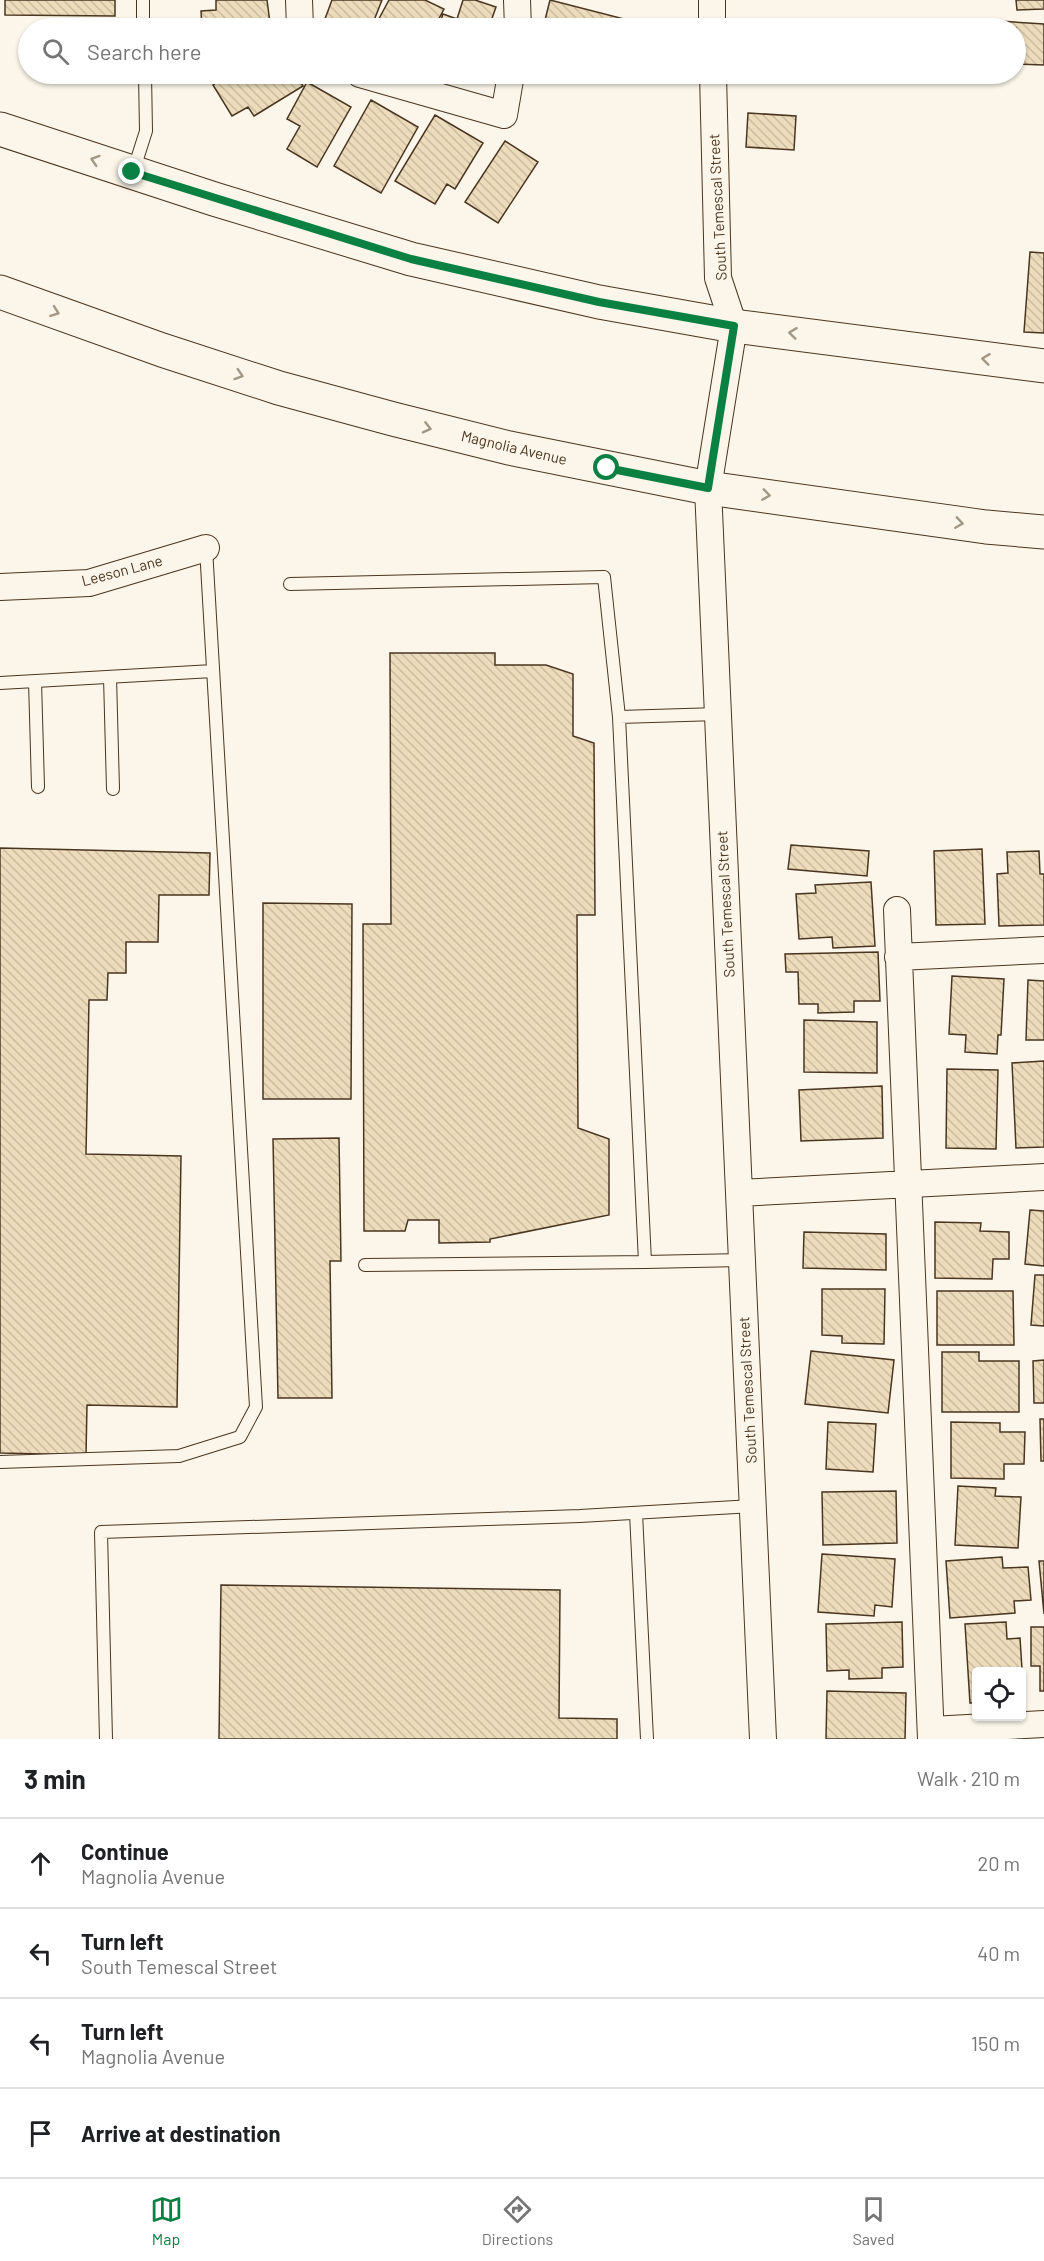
<!DOCTYPE html>
<html lang="en">
<head>
<meta charset="utf-8">
<style>
  body { margin:0; font-family:Barlow,sans-serif; background:#f2f2f2; color:#202124 }
  .controls { position:absolute; right:18px; bottom:18px; display:grid; overflow:hidden; border-radius:6px; box-shadow:0 2px 4px #0004 }
  .controls button { width:54px; height:54px; display:grid; place-items:center; padding:0; border:0; border-bottom:2px solid #e0e0e0; background:#fff; color:#202124; font:30px sans-serif }
  .stop { position:absolute; width:18px; height:18px; margin:-14px; border:4px solid #0b8043; border-radius:50%; background:#fff }
  .stop.end { background:#0b8043; border-color:#fff; box-shadow:0 2px 6px #0008 }
  .list { margin:0; padding:0; list-style:none }
  h2 { display:flex; justify-content:space-between; align-items:center; height:78px; margin:0; padding:0 24px; font-size:26px }
  h2 small { font-size:20px; font-weight:400; color:#757577 }
  .list li { display:grid; grid-template-columns:39px 1fr auto; gap:18px; align-items:center; box-sizing:border-box; height:90px; padding:0 24px; border-top:2px solid #e0e0e0 }
  .list b { display:block; font-size:22px; white-space:nowrap }
  .list p { margin:0; font-size:20px; white-space:nowrap; color:#757577 }
  .list em { font-size:20px; font-style:normal; color:#757577 }
  .icon { flex:none; width:33px; height:33px; fill:none; stroke:currentColor; stroke-width:2; stroke-linecap:round; stroke-linejoin:round }
  .map { position:relative; flex:none; width:1044px; height:1739px; overflow:hidden }
  .search { position:absolute; background:#fff; box-shadow:0 2px 4px #0004; left:18px; right:18px; top:18px; height:66px; display:flex; align-items:center; gap:15px; box-sizing:border-box; padding:0 21px; border-radius:33px; color:#757577; font-size:22px }
  .sheet { height:438px; background:#fff }
  nav { display:flex; justify-content:space-around; align-items:center; box-sizing:border-box; height:84px; border-top:2px solid #e0e0e0; background:#fff; font-size:16px; color:#757577 }
  nav a { display:grid; justify-items:center; gap:3px }
  nav .on { color:#0b8043 }
  .map>svg:first-child { display:block }
  .building { fill:url(#building-back-hatch); stroke:#4a3520; stroke-width:1.5 }
  .lines { fill:none; stroke-linecap:round; stroke-linejoin:round }
  .service-casing { stroke:#4a3520; stroke-width:14 }
  .minor-casing { stroke:#4a3520; stroke-width:28 }
  .primary-casing { stroke:#4a3520; stroke-width:35 }
  .service { stroke:#fbf6e9; stroke-width:12 }
  .minor { stroke:#fbf6e9; stroke-width:26 }
  .primary { stroke:#fbf6e9; stroke-width:33 }
  .oneway { stroke:#a29684 }
  .route { stroke:#0b8043; stroke-width:8 }
  .labels { text-anchor:middle; stroke-width:4.5; stroke-linejoin:round; paint-order:stroke }
  .street-label { font-size:15px; fill:#4a3520; stroke:#fbf6e9 }
</style>
</head>
<body>
<div class="map">
<svg width="1044" height="1739" viewBox="0 0 1044 1739">
  <defs>
    <pattern id="building-back-hatch" width="6" height="6" patternUnits="userSpaceOnUse" patternTransform="scale(1.5)"><rect width="6" height="6" fill="#ecdcbc"/><path d="M-1 5l2 2M0 0l6 6M5-1l2 2" fill="none" stroke="#ccbda1"/></pattern>
  </defs>
  <rect width="100%" height="100%" fill="#fbf6e9"/>
  <path class="building" d="M 5,0 L 115,0 L 115,16 L 5,15 Z
    M 216,0 L 267,0 L 270,23 L 267,23 L 267,28 L 202,28 L 201,11 L 216,10 Z
    M 332,0 L 382,0 L 371,28 L 326,28 L 322,27 Z
    M 389,0 L 425,0 L 444,9 L 434,28 L 374,28 Z
    M 463,0 L 475,0 L 496,7 L 489,27 L 494,28 L 438,28 L 443,14 L 457,19 Z
    M 550,0 L 628,20 L 626,28 L 543,28 Z
    M 1016,0 L 1044,0 L 1044,9 L 1017,10 Z
    M 999,21 L 1044,24 L 1044,65 L 1016,64 L 1016,28 L 999,28 Z
    M 229,74 L 295,74 L 303,86 L 254,116 L 248,107 L 232,116 L 213,85 Z
    M 307,82 L 351,107 L 317,167 L 287,149 L 300,126 L 287,119 Z
    M 371,100 L 418,127 L 381,193 L 334,166 Z
    M 748,113 L 796,116 L 794,150 L 746,147 Z
    M 435,115 L 483,143 L 455,189 L 447,184 L 435,204 L 395,181 Z
    M 505,141 L 538,162 L 498,223 L 465,202 Z
    M 1030,252 L 1044,253 L 1044,333 L 1024,332 Z
    M 390,653 L 495,653 L 495,665 L 546,665 L 573,674 L 573,736 L 594,743 L 595,915 L 577,915 L 578,1128 L 609,1139 L 609,1215 L 490,1239 L 490,1242 L 439,1243 L 439,1220 L 408,1220 L 405,1231 L 364,1231 L 363,924 L 391,924 Z
    M 791,845 L 869,851 L 867,876 L 788,869 Z
    M 0,848 L 210,853 L 209,895 L 159,895 L 158,942 L 126,942 L 126,973 L 108,973 L 107,1000 L 89,1000 L 86,1154 L 181,1156 L 177,1407 L 87,1405 L 86,1455 L 0,1453 Z
    M 982,849 L 985,924 L 936,925 L 934,851 Z
    M 1039,851 L 1040,874 L 1044,874 L 1044,925 L 999,926 L 997,874 L 1008,873 L 1007,852 Z
    M 871,882 L 875,946 L 833,948 L 832,937 L 799,939 L 796,894 L 816,893 L 815,885 Z
    M 263,903 L 352,904 L 351,1099 L 263,1099 Z
    M 878,952 L 880,1001 L 854,1001 L 854,1012 L 818,1013 L 818,1004 L 799,1004 L 798,972 L 786,972 L 785,954 Z
    M 952,976 L 1004,979 L 1001,1035 L 998,1035 L 997,1054 L 965,1052 L 966,1035 L 949,1034 Z
    M 1028,980 L 1044,981 L 1044,1040 L 1026,1040 Z
    M 804,1020 L 877,1022 L 877,1073 L 804,1072 Z
    M 1044,1061 L 1044,1147 L 1016,1148 L 1012,1063 Z
    M 947,1069 L 998,1070 L 996,1149 L 946,1148 Z
    M 882,1086 L 883,1138 L 801,1141 L 799,1090 Z
    M 339,1138 L 341,1261 L 330,1261 L 332,1398 L 278,1398 L 273,1139 Z
    M 1030,1210 L 1044,1211 L 1044,1266 L 1025,1264 Z
    M 935,1222 L 981,1223 L 980,1231 L 1009,1232 L 1009,1259 L 993,1259 L 992,1279 L 935,1278 Z
    M 804,1232 L 886,1234 L 886,1270 L 803,1268 Z
    M 1035,1275 L 1044,1275 L 1044,1326 L 1031,1325 Z
    M 822,1289 L 885,1289 L 884,1344 L 842,1343 L 842,1336 L 822,1335 Z
    M 937,1291 L 1013,1291 L 1014,1345 L 937,1345 Z
    M 811,1351 L 894,1360 L 888,1413 L 805,1404 Z
    M 942,1352 L 979,1352 L 979,1361 L 1019,1361 L 1019,1412 L 942,1412 Z
    M 1044,1360 L 1044,1403 L 1034,1403 L 1033,1361 Z
    M 1040,1419 L 1044,1419 L 1044,1461 L 1041,1461 Z
    M 828,1422 L 876,1424 L 873,1472 L 826,1469 Z
    M 951,1422 L 1000,1423 L 1000,1432 L 1025,1432 L 1024,1464 L 1004,1464 L 1004,1479 L 951,1478 Z
    M 958,1486 L 996,1488 L 995,1496 L 1021,1497 L 1018,1548 L 955,1545 Z
    M 896,1491 L 897,1543 L 823,1545 L 822,1492 Z
    M 822,1554 L 895,1559 L 892,1607 L 875,1605 L 874,1616 L 818,1612 Z
    M 1002,1557 L 1003,1568 L 1028,1567 L 1031,1600 L 1014,1601 L 1015,1613 L 950,1618 L 946,1561 Z
    M 1039,1561 L 1044,1561 L 1044,1614 Z
    M 221,1585 L 560,1590 L 559,1718 L 617,1719 L 617,1739 L 219,1739 Z
    M 902,1622 L 903,1667 L 882,1668 L 882,1678 L 849,1679 L 849,1670 L 827,1671 L 826,1624 Z
    M 1006,1622 L 1007,1639 L 1020,1638 L 1024,1700 L 1022,1700 L 1022,1672 L 976,1672 L 976,1703 L 970,1703 L 965,1624 Z
    M 1031,1627 L 1044,1627 L 1044,1691 L 1040,1691 L 1040,1666 L 1031,1666 Z
    M 827,1691 L 906,1693 L 905,1739 L 826,1739 Z"/>
  <g class="lines">
    <defs>
      <path id="service" d="M 143,0 L 143,28
        M 133,172 L 146,131 L 145,74
        M 290,584 L 604,577 L 619,717 L 718,714
        M 110,677 L 113,789
        M 35,681 L 38,787
        M 0,683 L 213,671
        M 619,717 L 645,1262 L 742,1260
        M 365,1265 L 645,1262
        M 0,1462 L 179,1456 L 240,1437 L 256,1407 L 206,548
        M 636,1513 L 647,1739
        M 106,1739 L 101,1532 L 580,1516 L 753,1506"/>
      <path id="minor" d="M 299,0 L 300,28
        M 517,0 L 518,28
        M 712,0 L 712,28
        M 360,74 L 504,115 L 511,74
        M 713,74 L 718,278 L 734,326 L 708,488 L 763,1739
        M 0,587 L 89,583 L 206,548
        M 897,910 L 931,1739
        M 898,957 L 1044,950
        M 739,1193 L 1044,1177
        M 931,1730 L 1044,1724"/>
      <path id="primary" d="M 0,129 L 214,199 L 411,259 L 599,302 L 734,326 L 1044,366
        M 0,292 L 162,350 L 279,388 L 393,419 L 509,448 L 708,488 L 986,527 L 1044,532"/>
    </defs>
    <use href="#service" class="service-casing"/>
    <use href="#minor" class="minor-casing"/>
    <use href="#primary" class="primary-casing"/>
    <use href="#service" class="service"/>
    <use href="#minor" class="minor"/>
    <use href="#primary" class="primary"/>
  </g>
  <defs><path id="oneway-chevron" d="M-2-3.5L2.5 0L-2 3.5" fill="none" stroke-width="1.6" stroke-linecap="round" stroke-linejoin="round" transform="scale(1.5)"/></defs>
  <g class="oneway">
    <use href="#oneway-chevron" transform="translate(95 160) rotate(-162)"/>
    <use href="#oneway-chevron" transform="translate(55 312) rotate(20)"/>
    <use href="#oneway-chevron" transform="translate(793 333) rotate(-173)"/>
    <use href="#oneway-chevron" transform="translate(986 359) rotate(-173)"/>
    <use href="#oneway-chevron" transform="translate(239 375) rotate(18)"/>
    <use href="#oneway-chevron" transform="translate(427 428) rotate(14)"/>
    <use href="#oneway-chevron" transform="translate(766 495) rotate(8)"/>
    <use href="#oneway-chevron" transform="translate(959 523) rotate(8)"/>
  </g>
  <g class="lines">
    <path class="route" d="M 132,172 L 411,259 L 599,302 L 734,326 L 708,488 L 607,468"/>
  </g>
  <g class="labels">
    <g class="street-label">
      <text transform="translate(718 207) rotate(-93)" y="5">South Temescal Street</text>
      <text transform="translate(514 448) rotate(13)" y="5">Magnolia Avenue</text>
      <text transform="translate(122 571) rotate(-15)" y="5">Leeson Lane</text>
      <text transform="translate(726 904) rotate(-93)" y="5">South Temescal Street</text>
      <text transform="translate(748 1390) rotate(-93)" y="5">South Temescal Street</text>
    </g>
  </g>
</svg>
<div class="controls">
<button><svg class="icon" aria-label="locate" viewBox="0 0 24 24"><circle cx="12" cy="12" r="6"/><path d="M12 2v4M12 18v4M2 12h4M18 12h4"/></svg></button>
</div>
<div class="stop" style="left:607px;top:468px"></div>
<div class="stop end" style="left:132px;top:172px"></div>
<div class="search"><svg class="icon" aria-label="search" viewBox="0 0 24 24"><circle cx="10" cy="10" r="6"/><path d="M15 15l6 6"/></svg>Search here</div>
</div>
<section class="sheet">
<h2>3 min<small>Walk · 210 m</small></h2>
<ul class="list">
<li><svg class="icon" aria-label="ahead" viewBox="0 0 24 24"><path d="M12 20V5M6 11l6-6 6 6"/></svg><div><b>Continue</b><p>Magnolia Avenue</p></div><em>20 m</em></li>
<li><svg class="icon" aria-label="left" viewBox="0 0 24 24"><path d="M17 20v-9H6M10 6l-5 5 5 5"/></svg><div><b>Turn left</b><p>South Temescal Street</p></div><em>40 m</em></li>
<li><svg class="icon" aria-label="left" viewBox="0 0 24 24"><path d="M17 20v-9H6M10 6l-5 5 5 5"/></svg><div><b>Turn left</b><p>Magnolia Avenue</p></div><em>150 m</em></li>
<li><svg class="icon" aria-label="arrive" viewBox="0 0 24 24"><path d="M6 21V4h12l-3 4 3 4H6"/></svg><div><b>Arrive at destination</b></div></li>
</ul>
</section>
<nav>
<a class="on"><svg class="icon" aria-label="map" viewBox="0 0 24 24"><path d="M3 6l6-2 6 2 6-2v14l-6 2-6-2-6 2zM9 4v14M15 6v14"/></svg>Map</a>
<a><svg class="icon" aria-label="directions" viewBox="0 0 24 24"><path d="M12 3l9 9-9 9-9-9zM9 14v-3h6M13 9l2 2-2 2"/></svg>Directions</a>
<a><svg class="icon" aria-label="saved" viewBox="0 0 24 24"><path d="M7 4h10v16l-5-4-5 4z"/></svg>Saved</a>
</nav>
</body>
</html>
